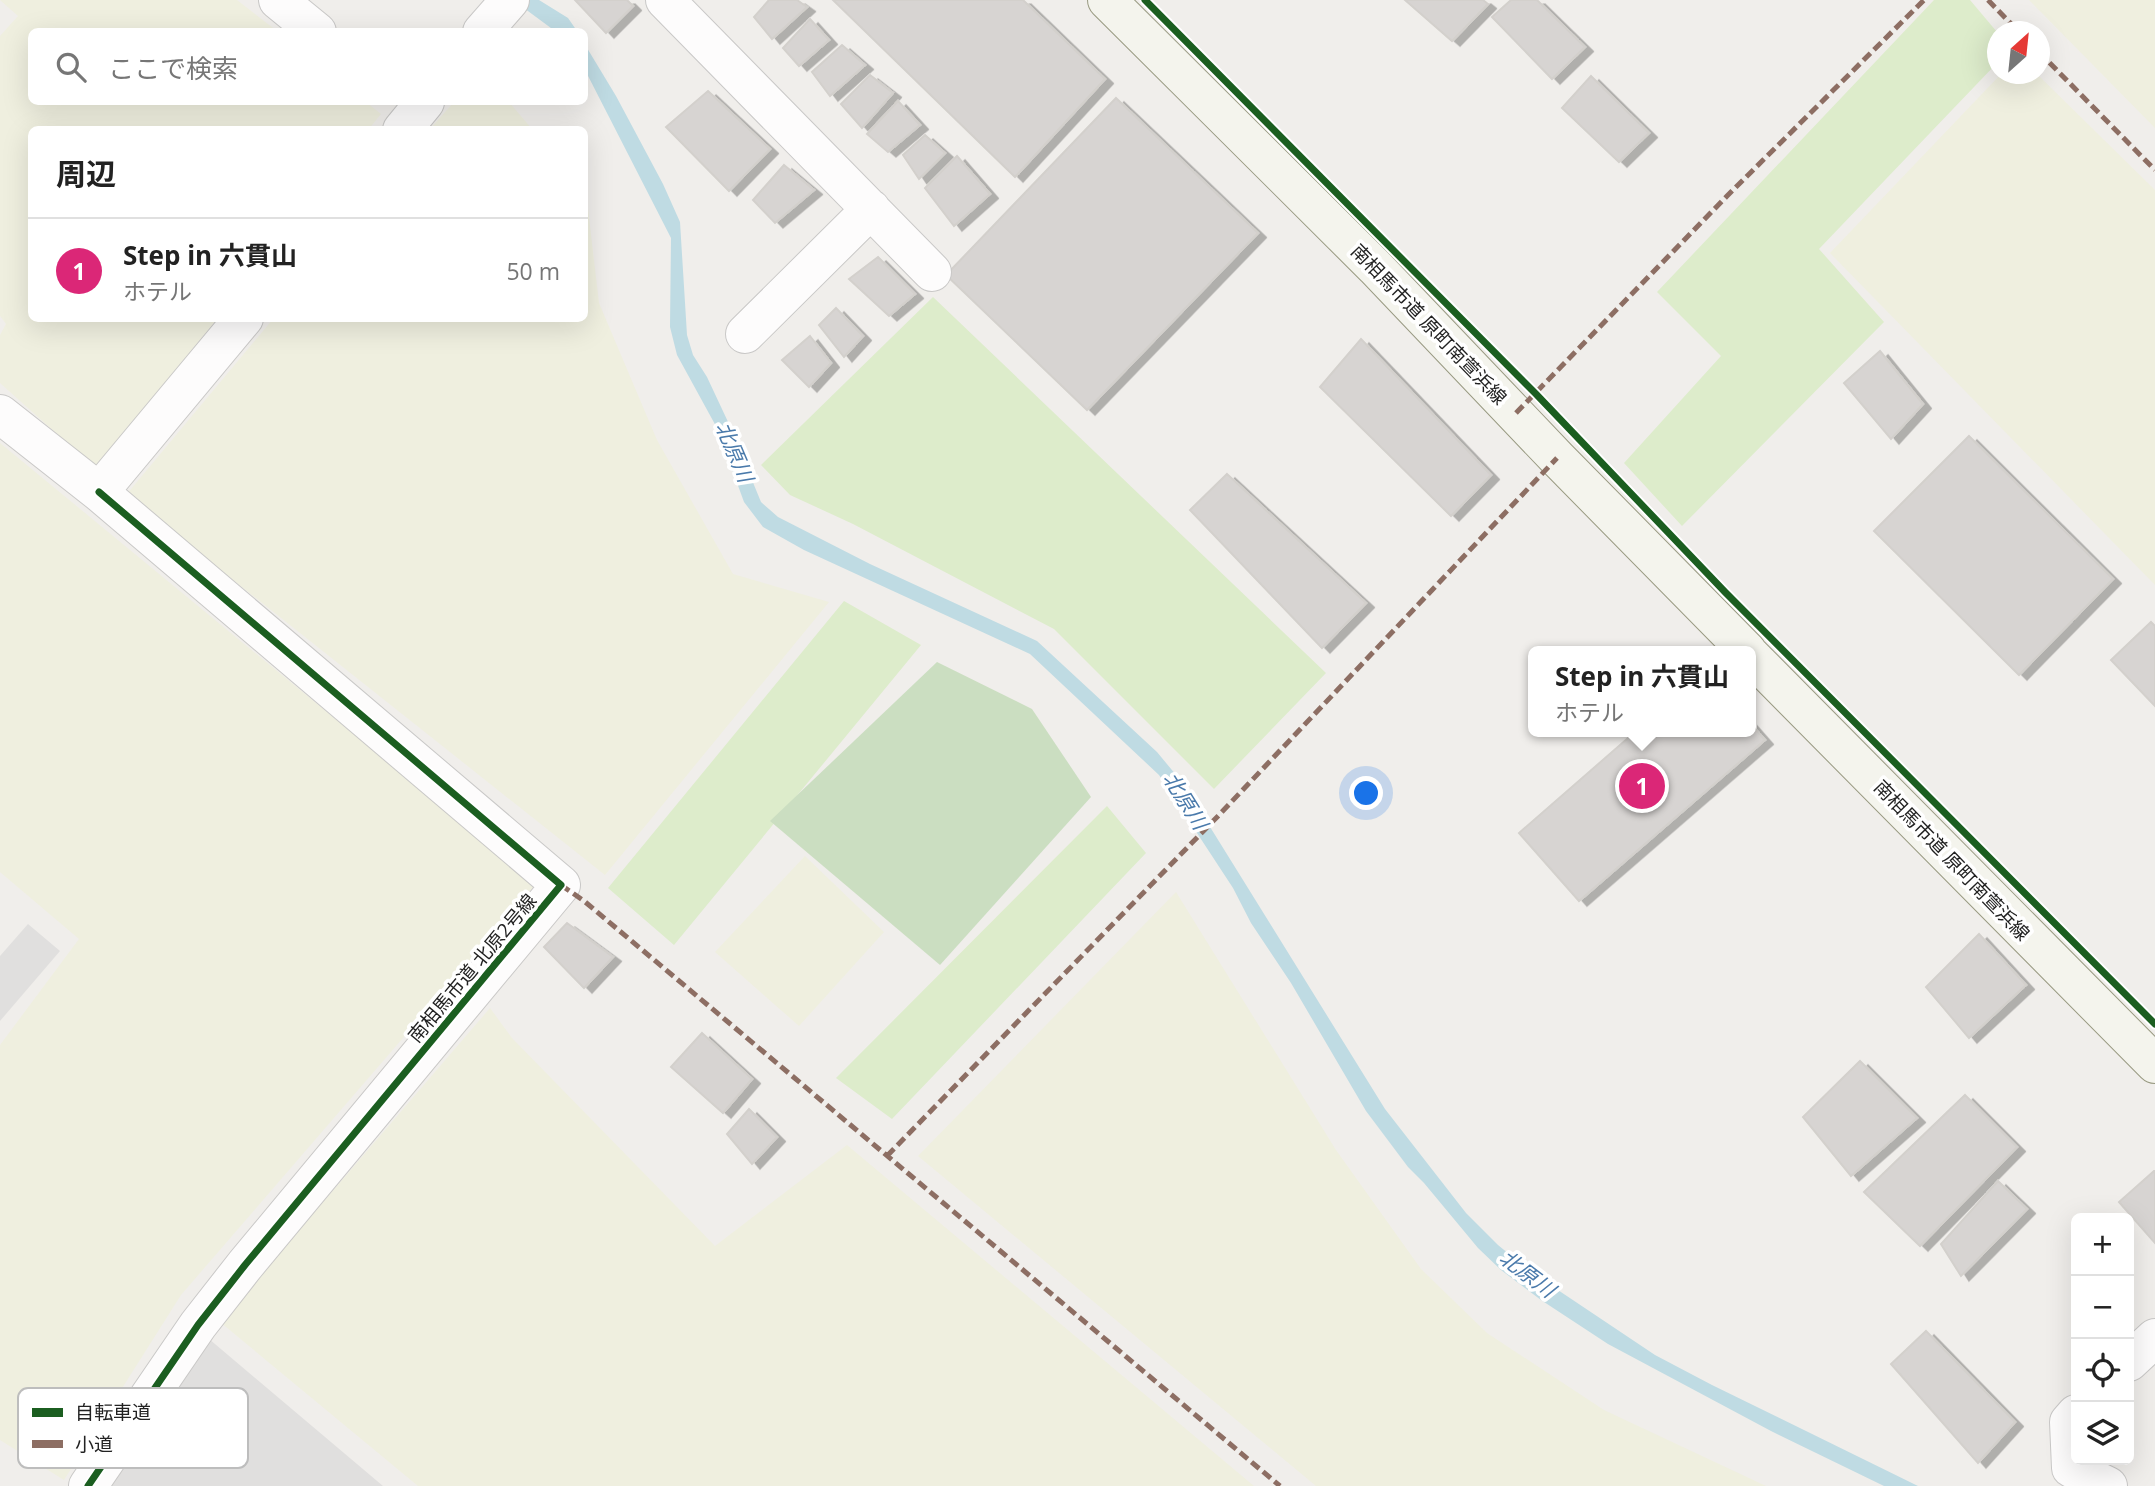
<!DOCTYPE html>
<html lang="ja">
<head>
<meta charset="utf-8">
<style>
  body { margin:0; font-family:"Open Sans","Noto Sans JP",sans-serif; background:#f2f2f2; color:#222 }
  .controls { position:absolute; right:21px; bottom:21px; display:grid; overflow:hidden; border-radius:10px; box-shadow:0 7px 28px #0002 }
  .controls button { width:63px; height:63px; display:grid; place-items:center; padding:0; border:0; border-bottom:2px solid #e0e0e0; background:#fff; color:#222; font:35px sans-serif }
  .compass { position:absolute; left:1987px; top:21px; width:63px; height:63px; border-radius:50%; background:#fff; box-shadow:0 7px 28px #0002; rotate:27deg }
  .you { position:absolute; left:1367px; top:794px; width:24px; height:24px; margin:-18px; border:5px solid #fff; border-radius:50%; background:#1a73e8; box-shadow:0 0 0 10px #1a73e833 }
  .badge { display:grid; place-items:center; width:46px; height:46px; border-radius:50%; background:#db2777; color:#fff; font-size:23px; font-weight:700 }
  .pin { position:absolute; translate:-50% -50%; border:4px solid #fff; box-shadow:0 2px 7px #0006 }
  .popup { position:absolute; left:1528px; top:646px; width:228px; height:91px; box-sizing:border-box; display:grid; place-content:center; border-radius:10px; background:#fff; filter:drop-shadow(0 2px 5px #0005); font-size:23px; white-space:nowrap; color:#767676 }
  .popup b { font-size:26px; color:#222 }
  .popup::after { content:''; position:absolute; left:50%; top:100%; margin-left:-14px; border:14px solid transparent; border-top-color:#fff }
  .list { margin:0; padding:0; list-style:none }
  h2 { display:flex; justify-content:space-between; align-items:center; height:91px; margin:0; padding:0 28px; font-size:30px }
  h2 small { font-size:23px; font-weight:400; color:#767676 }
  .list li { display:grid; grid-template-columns:46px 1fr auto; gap:21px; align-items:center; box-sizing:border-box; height:105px; padding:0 28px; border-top:2px solid #e0e0e0 }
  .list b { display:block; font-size:26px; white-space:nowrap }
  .list p { margin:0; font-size:23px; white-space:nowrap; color:#767676 }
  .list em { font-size:23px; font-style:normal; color:#767676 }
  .icon { flex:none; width:38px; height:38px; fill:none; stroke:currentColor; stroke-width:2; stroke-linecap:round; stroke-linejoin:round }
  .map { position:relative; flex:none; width:2155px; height:1486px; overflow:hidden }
  .search { position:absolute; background:#fff; box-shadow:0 7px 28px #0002; left:28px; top:28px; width:560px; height:77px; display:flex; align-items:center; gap:18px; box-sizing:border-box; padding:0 24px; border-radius:10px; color:#767676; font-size:26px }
  .panel { position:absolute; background:#fff; box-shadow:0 7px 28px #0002; left:28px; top:126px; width:560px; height:196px; border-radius:10px }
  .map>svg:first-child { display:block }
  .farmland { fill:#efefdf }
  .grass { fill:#ddeccb }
  .forest { fill:#cbdec1 }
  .parking { fill:#e0dfde }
  .water { fill:#bfdbe3 }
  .building { fill:#d7d4d2; stroke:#d3d0cc; stroke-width:2; filter:url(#shadow) }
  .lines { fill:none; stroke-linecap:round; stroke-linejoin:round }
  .street-casing { stroke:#c9c8c7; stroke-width:40 }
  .secondary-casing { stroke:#999a82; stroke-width:40 }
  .street { stroke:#fdfcfc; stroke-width:38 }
  .secondary { stroke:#f4f4ed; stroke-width:38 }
  .quiet { stroke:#8d6e63; stroke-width:5; stroke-dasharray:10 5; stroke-linecap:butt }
  .cycleway-casing { stroke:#fff; stroke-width:11 }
  .cycleway { stroke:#1b5e20; stroke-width:7 }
  .labels { text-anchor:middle; stroke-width:7; stroke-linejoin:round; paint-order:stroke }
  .street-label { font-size:19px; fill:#222; stroke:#fff }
  .water-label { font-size:21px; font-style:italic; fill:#4a7aab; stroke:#fff }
  .key { fill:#fff; stroke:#bdbdbd; stroke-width:2 }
  .key-label { font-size:19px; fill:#222 }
</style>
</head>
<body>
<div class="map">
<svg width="2155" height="1486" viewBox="0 0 2155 1486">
  <defs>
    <filter id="shadow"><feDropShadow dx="8" dy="4.5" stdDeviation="0" flood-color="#0004"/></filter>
  </defs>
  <rect width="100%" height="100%" fill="#f0eeeb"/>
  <path class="farmland" d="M 0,0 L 237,0 L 277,31 L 32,32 L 32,102 L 366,102 L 381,114 L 368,130 L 32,130 L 32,318 L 217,319 L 96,469 L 0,383 L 0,335 L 6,324 L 0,316 L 0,36 L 18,16 Z
    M 2029,0 L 2155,0 L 2155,128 Z
    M 2001,74 L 2037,74 L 2155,190 L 2155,585 L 1830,253 Z
    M 454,102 L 509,102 L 532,129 L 430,129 Z
    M 585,197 L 587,200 L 599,303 L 657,440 L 733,574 L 829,602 L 605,875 L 126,495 L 273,319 L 584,318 Z
    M 0,443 L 536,884 L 181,1295 L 64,1480 L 0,1440 L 0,1045 L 79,939 L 0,872 Z
    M 805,856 L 884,932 L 799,1026 L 715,952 Z
    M 1176,892 L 1336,1150 L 1421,1269 L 1487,1333 L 1604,1410 L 1766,1486 L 1316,1486 L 918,1156 Z
    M 490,1008 L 512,1038 L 715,1246 L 847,1145 L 1254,1486 L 418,1486 L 220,1322 Z"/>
  <path class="grass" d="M 1934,0 L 1970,0 L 1997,32 L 1997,63 L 1819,249 L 1884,322 L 1682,526 L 1624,463 L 1721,356 L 1657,292 Z
    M 933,297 L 1326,673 L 1214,789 L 1054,629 L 853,524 L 790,495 L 761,465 Z
    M 844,601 L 921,645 L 674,945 L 608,888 Z
    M 1107,806 L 1146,853 L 892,1119 L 836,1078 Z"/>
  <path class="forest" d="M 937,662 L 1032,709 L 1091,797 L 940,965 L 770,821 Z"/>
  <path class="parking" d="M 28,924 L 60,951 L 0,1021 L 0,956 Z
    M 202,1333 L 383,1486 L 100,1486 Z"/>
  <path class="water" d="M 513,0 L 539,0 L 568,18 L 577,31 L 555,31 Z
    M 584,43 L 616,96 L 663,184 L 680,222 L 687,335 L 693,355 L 707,377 L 729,424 L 761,502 L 778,517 L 870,564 L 1037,641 L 1157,752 L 1181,781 L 1202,814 L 1385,1109 L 1466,1213 L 1498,1245 L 1531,1272 L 1655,1355 L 1712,1385 L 1918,1486 L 1884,1486 L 1771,1431 L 1608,1344 L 1541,1300 L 1501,1270 L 1478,1248 L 1424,1183 L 1408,1167 L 1366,1111 L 1291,983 L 1251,923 L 1233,888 L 1159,775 L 1030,654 L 804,550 L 763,527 L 744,502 L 717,428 L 677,355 L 670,327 L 671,238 L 585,70 Z"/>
  <path class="building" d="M 575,0 L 627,0 L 633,6 L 606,33 Z
    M 769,0 L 797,0 L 807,7 L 772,39 L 754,17 Z
    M 833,0 L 1023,0 L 1105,79 L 1015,177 Z
    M 1405,0 L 1483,0 L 1488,4 L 1452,41 Z
    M 1511,0 L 1537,0 L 1585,47 L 1552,79 L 1492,17 Z
    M 810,19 L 829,40 L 799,66 L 783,48 Z
    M 842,45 L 865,65 L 830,96 L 812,72 Z
    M 870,75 L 893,93 L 862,128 L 841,104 Z
    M 1591,76 L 1649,133 L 1619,162 L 1562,108 Z
    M 708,91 L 770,149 L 729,191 L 666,127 Z
    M 1116,98 L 1258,233 L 1087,410 L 946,275 Z
    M 898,101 L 920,125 L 888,152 L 867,134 Z
    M 925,135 L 945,153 L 919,179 L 903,155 Z
    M 957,156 L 990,194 L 954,226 L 925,188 Z
    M 784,165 L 814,190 L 775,223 L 753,200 Z
    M 878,257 L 915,294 L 889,316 L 849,279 Z
    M 836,308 L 863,336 L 844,357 L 819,325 Z
    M 810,336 L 831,363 L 809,387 L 782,360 Z
    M 1361,339 L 1491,475 L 1451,516 L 1320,387 Z
    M 1880,351 L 1923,404 L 1891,439 L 1844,383 Z
    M 1969,436 L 2113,579 L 2019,675 L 1874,531 Z
    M 1227,474 L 1366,603 L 1322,648 L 1190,510 Z
    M 2151,622 L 2155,626 L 2155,706 L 2111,660 Z
    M 1750,723 L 1765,740 L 1579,901 L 1519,833 L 1635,732 L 1750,732 Z
    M 567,923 L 613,957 L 584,988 L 544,947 Z
    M 1979,934 L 2026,985 L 1969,1038 L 1926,987 Z
    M 702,1033 L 752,1079 L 723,1113 L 671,1067 Z
    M 1860,1061 L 1917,1118 L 1851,1176 L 1803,1117 Z
    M 1965,1095 L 2017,1147 L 1920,1246 L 1864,1192 Z
    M 749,1109 L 777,1137 L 752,1164 L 727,1134 Z
    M 2154,1171 L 2155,1171 L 2155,1243 L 2119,1202 Z
    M 1998,1181 L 2027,1209 L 1961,1276 L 1941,1244 Z
    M 1926,1331 L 2015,1422 L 1978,1463 L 1891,1364 Z"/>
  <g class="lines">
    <defs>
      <path id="street" d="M 278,0 L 317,32
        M 665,0 L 932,272
        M 482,32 L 510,0
        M 402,130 L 425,102
        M 745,334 L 871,209
        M 0,414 L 99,492 L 244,318
        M 2129,1362 L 2155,1338
        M 2076,1414 L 2069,1422 L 2071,1468 L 2108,1486
        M 88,1486 L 198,1325 L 245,1265 L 561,885 L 99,492"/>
      <path id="secondary" d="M 1107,0 L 1375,267 L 1557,458 L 1747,651
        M 1750,655 L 2155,1064"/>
    </defs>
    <use href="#street" class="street-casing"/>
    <use href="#secondary" class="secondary-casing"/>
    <use href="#street" class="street"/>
    <use href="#secondary" class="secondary"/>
    <path class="quiet" d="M 1988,0 L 2019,32
      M 2039,52 L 2155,170
      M 1516,413 L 1727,196 L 1924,0
      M 561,885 L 584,901 L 1280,1486
      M 887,1156 L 1219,815 L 1557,458"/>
    <defs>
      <path id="cycleway" d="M 1145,0 L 1536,394 L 1725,592 L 2155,1024
        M 88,1486 L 198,1325 L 245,1265 L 561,885 L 99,492"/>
    </defs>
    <use href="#cycleway" class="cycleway-casing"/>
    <use href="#cycleway" class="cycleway"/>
  </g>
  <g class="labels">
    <g class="street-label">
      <text transform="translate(1429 324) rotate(46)" y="7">南相馬市道 原町南萱浜線</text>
      <text transform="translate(1952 860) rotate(46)" y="7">南相馬市道 原町南萱浜線</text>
      <text transform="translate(472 968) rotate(-50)" y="7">南相馬市道 北原2号線</text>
    </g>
    <g class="water-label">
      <text transform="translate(734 452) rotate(67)" y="7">北原川</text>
      <text transform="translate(1185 801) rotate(58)" y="7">北原川</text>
      <text transform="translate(1527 1274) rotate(37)" y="7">北原川</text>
    </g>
  </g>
  <rect x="18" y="1388" width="230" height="80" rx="10" class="key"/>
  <rect x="32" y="1408" width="31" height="9" fill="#1b5e20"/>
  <rect x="32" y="1440" width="31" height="8" fill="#8d6e63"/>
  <g class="key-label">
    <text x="75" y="1419">自転車道</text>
    <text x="75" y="1451">小道</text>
  </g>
</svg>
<div class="controls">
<button>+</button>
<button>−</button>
<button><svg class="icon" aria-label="locate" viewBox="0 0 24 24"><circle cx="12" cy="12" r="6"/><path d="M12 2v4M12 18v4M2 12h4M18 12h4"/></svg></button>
<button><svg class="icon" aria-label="layers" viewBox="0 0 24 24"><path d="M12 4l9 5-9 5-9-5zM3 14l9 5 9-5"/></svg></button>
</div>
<svg class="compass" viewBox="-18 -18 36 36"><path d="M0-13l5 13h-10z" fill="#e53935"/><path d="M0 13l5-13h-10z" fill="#767676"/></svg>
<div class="you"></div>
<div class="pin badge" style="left:1642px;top:786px">1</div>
<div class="popup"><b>Step in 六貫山</b>ホテル</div>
<div class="search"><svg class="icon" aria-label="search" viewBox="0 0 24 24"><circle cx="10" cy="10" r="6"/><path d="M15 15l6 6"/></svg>ここで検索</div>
<section class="panel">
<h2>周辺<small></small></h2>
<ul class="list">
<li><span class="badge">1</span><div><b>Step in 六貫山</b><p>ホテル</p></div><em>50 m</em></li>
</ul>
</section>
</div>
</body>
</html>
